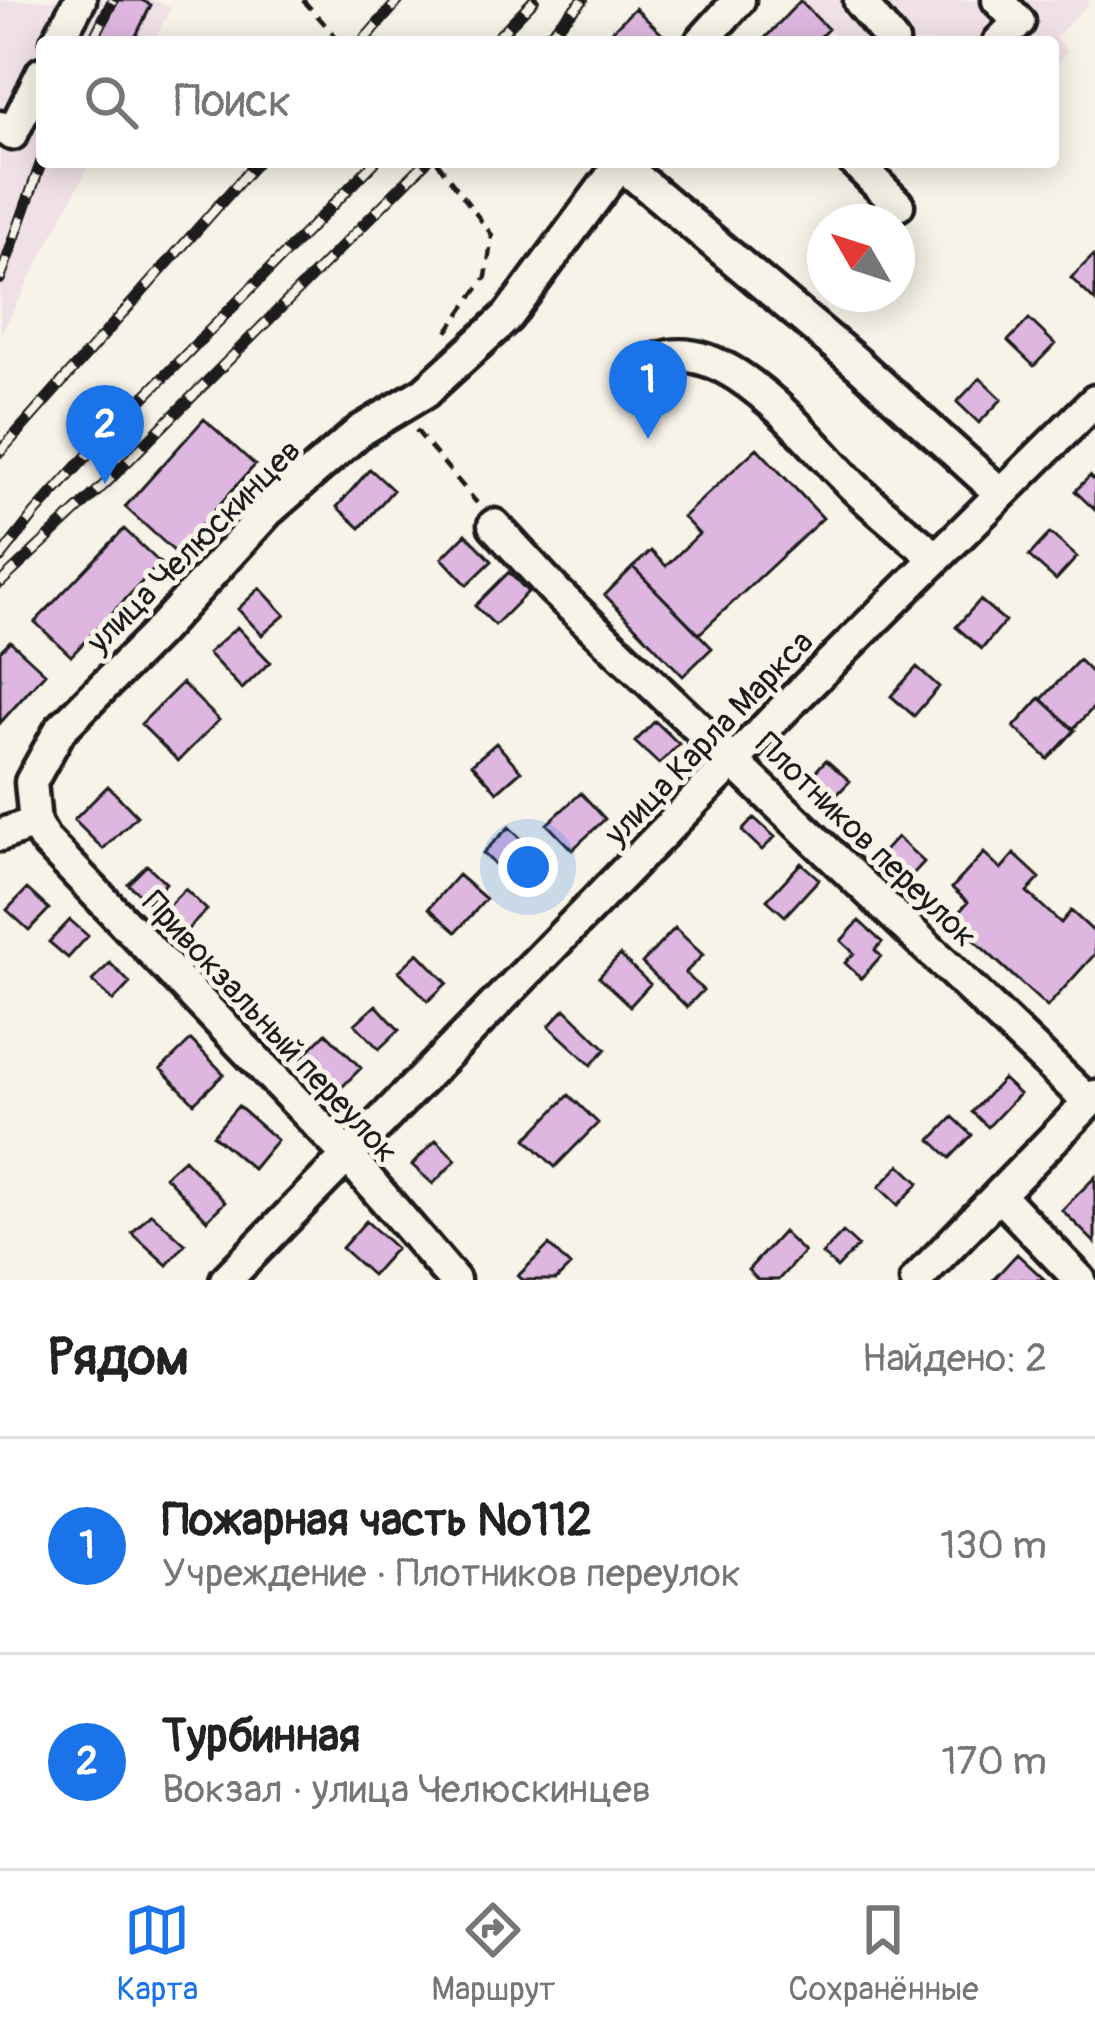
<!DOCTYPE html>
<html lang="ru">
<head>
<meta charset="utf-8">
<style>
  body { margin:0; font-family:Pangolin,sans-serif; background:#f6f6f6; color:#222 }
  .compass { position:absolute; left:807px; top:204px; width:108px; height:108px; border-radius:50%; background:#fff; box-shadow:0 6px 30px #0003; rotate:309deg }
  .you { position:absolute; left:528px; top:867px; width:42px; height:42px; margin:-30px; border:9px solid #fff; border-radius:50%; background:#1a73e8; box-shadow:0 0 0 18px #1a73e833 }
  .badge { display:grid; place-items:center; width:78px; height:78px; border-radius:50%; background:#1a73e8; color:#fff; font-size:39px; font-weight:700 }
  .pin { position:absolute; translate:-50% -99px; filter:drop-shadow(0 3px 6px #0008) }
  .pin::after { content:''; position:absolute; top:63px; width:42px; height:36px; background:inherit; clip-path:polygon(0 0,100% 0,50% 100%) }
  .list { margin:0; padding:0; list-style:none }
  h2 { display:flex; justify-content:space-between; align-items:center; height:156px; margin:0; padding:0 48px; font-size:51px }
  h2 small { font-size:39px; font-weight:400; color:#767676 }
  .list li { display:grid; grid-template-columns:78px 1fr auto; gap:36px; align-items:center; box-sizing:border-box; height:216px; padding:0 48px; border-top:3px solid #e0e0e0 }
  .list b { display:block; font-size:45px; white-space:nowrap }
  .list p { margin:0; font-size:39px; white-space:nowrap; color:#767676 }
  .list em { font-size:39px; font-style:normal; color:#767676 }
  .icon { flex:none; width:66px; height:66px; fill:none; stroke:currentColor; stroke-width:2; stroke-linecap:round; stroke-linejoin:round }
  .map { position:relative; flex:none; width:1095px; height:1280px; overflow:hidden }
  .search { position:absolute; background:#fff; box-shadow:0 6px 30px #0003; left:36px; right:36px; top:36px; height:132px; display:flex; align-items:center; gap:30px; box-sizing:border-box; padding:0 42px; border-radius:12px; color:#767676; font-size:45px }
  .sheet { height:588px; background:#fff }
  nav { display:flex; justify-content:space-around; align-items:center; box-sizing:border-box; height:168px; border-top:3px solid #e0e0e0; background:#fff; font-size:33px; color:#767676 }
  nav a { display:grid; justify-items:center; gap:6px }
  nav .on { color:#1a73e8 }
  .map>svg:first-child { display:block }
  .built { fill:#f0e1e6 }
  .building { fill:#deb7e0; stroke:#1c1c1c; stroke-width:3 }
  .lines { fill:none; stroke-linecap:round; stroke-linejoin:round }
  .minor-casing { stroke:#1c1c1c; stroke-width:39 }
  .path { stroke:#1c1c1c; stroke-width:4.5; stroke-dasharray:12 9; stroke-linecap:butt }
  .minor { stroke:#f7f3e8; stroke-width:30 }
  .rail-casing { stroke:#1c1c1c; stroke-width:12 }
  .rail { stroke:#f7f3e8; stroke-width:8; stroke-dasharray:22; stroke-linecap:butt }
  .labels { text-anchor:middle; stroke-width:10; stroke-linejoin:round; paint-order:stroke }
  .street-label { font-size:33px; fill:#1c1c1c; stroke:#f7f3e8 }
</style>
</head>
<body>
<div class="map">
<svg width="1095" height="1280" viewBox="0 0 1095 1280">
  <rect width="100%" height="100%" fill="#f7f3e8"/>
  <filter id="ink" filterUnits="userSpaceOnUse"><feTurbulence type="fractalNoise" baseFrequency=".00833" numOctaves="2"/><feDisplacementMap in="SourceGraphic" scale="24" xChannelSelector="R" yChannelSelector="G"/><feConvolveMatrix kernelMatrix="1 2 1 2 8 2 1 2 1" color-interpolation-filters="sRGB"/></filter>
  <g filter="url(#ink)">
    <path class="built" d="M 0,0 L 152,0 L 171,8 L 153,42 L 42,42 L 42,162 L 91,162 L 0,336 Z
      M 800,0 L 1087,0 L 1090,2 L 1055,38 L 1068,52 L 1053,67 L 1053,42 L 841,42 Z"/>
    <path class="building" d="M 116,0 L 141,0 L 151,5 L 133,42 L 95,42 Z
      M 800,1 L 828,29 L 815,42 L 771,42 L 766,37 Z
      M 635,8 L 670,42 L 601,42 Z
      M 1093,256 L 1095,258 L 1095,301 L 1071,278 Z
      M 1029,319 L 1055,344 L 1034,366 L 1008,341 Z
      M 980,378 L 1002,399 L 979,423 L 957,402 Z
      M 204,419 L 255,465 L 176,553 L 125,507 Z
      M 757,448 L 823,518 L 699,634 L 633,567 L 651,551 L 666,566 L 699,534 L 683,517 Z
      M 370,469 L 393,490 L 360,528 L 337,507 Z
      M 1090,476 L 1095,481 L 1095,510 L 1075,491 Z
      M 124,529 L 160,563 L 71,656 L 35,622 Z
      M 1050,533 L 1077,557 L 1056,580 L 1029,556 Z
      M 466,534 L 492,561 L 467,585 L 442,558 Z
      M 633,567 L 712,648 L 683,676 L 605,595 Z
      M 509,572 L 528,592 L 495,625 L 475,606 Z
      M 260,588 L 285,615 L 262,635 L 238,609 Z
      M 980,600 L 1005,621 L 982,649 L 956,627 Z
      M 237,627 L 270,662 L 242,689 L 208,653 Z
      M 10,641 L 45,673 L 0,723 L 0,651 Z
      M 1079,660 L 1095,676 L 1095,706 L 1073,729 L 1042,699 Z
      M 917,667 L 939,687 L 914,716 L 891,696 Z
      M 182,683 L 219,720 L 178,761 L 141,724 Z
      M 1040,698 L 1075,730 L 1048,759 L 1014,727 Z
      M 655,721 L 679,744 L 659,764 L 635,742 Z
      M 496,743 L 521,771 L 497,792 L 472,764 Z
      M 826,760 L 850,781 L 827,805 L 804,784 Z
      M 108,786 L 137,816 L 103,849 L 74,820 Z
      M 581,793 L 605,819 L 572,850 L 547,824 Z
      M 754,818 L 775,837 L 762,850 L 742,831 Z
      M 509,827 L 551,868 L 526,894 L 483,853 Z
      M 897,837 L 924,862 L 900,888 L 873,863 Z
      M 984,853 L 1001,869 L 1014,854 L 1040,878 L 1027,892 L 1061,923 L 1071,911 L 1095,933 L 1095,954 L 1047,1007 L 952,920 L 968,902 L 952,888 Z
      M 801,863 L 819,879 L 785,916 L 767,900 Z
      M 147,865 L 166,883 L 148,902 L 128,884 Z
      M 458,875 L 486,899 L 456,932 L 429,908 Z
      M 27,889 L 49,909 L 29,930 L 7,910 Z
      M 185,889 L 207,910 L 184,933 L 162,912 Z
      M 70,920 L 88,936 L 68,958 L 49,942 Z
      M 859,921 L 882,942 L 875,950 L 881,956 L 861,978 L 845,963 L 854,953 L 841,941 Z
      M 675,928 L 703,955 L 685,973 L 703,990 L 687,1007 L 642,963 Z
      M 418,953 L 447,983 L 428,1001 L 399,971 Z
      M 620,955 L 650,984 L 630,1006 L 599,977 Z
      M 110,963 L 130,983 L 113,1001 L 92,981 Z
      M 376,1005 L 399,1030 L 379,1049 L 355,1024 Z
      M 565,1009 L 606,1049 L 591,1065 L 549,1026 Z
      M 326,1033 L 361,1068 L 337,1092 L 302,1057 Z
      M 191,1040 L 224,1074 L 194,1103 L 161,1069 Z
      M 1003,1079 L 1019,1094 L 988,1127 L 972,1112 Z
      M 569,1095 L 598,1123 L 555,1167 L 526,1139 Z
      M 238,1106 L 277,1140 L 253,1169 L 213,1135 Z
      M 953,1117 L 972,1135 L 950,1158 L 931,1140 Z
      M 436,1140 L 456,1160 L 433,1184 L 412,1165 Z
      M 184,1159 L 225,1202 L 207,1220 L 165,1176 Z
      M 900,1165 L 919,1183 L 898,1205 L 879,1187 Z
      M 1095,1177 L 1095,1243 L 1062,1210 Z
      M 151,1213 L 185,1244 L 167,1265 L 132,1233 Z
      M 366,1221 L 396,1248 L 372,1275 L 342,1248 Z
      M 783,1232 L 804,1252 L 778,1280 L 758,1280 L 748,1270 Z
      M 843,1232 L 858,1246 L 837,1268 L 822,1254 Z
      M 549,1245 L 570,1266 L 556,1280 L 523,1280 L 518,1276 Z
      M 1017,1254 L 1045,1280 L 993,1280 Z"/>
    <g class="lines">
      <defs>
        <path id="minor" d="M 862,0 L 860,2 L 893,42
          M 998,0 L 1019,22 L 999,42
          M 57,42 L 80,0
          M 701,42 L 739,0
          M 0,127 L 12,134 L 42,73
          M 855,162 L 898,205
          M 622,165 L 859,365 L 1001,494
          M 638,372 C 710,310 806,439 852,485 C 878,511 908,534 936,558
          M 494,525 L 554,590 L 1089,1102
          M 0,835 L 35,823
          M 999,1195 L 1080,1280
          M 226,1280 L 784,709 L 1095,401
          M 454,1280 L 347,1155 L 44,839 L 35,823 L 31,782 L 60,730 L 157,633 L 268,511 L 360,431 L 425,392 L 508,316 L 622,162
          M 916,1280 L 1095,1096"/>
      </defs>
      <use href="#minor" class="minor-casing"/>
      <path class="path" d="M 303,0 L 341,42
        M 437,162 L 492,235 L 486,277 L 442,339
        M 416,430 L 477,503"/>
      <use href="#minor" class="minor"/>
      <defs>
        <path id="rail" d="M 92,42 L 113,0
          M 362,42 L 399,0
          M 493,42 L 534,0
          M 542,42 L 583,0
          M 0,279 L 42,160
          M 0,452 L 257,162
          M 0,558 L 36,512 L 95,447 L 375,162
          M 0,583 L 105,484 L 426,162"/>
      </defs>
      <use href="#rail" class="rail-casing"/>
      <use href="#rail" class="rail"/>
    </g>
  </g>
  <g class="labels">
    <g class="street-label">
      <text transform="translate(193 545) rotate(-45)" y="12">улица Челюскинцев</text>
      <text transform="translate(708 737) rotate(-46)" y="12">улица Карла Маркса</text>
      <text transform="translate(867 839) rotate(44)" y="12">Плотников переулок</text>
      <text transform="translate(271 1026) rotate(47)" y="12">Привокзальный переулок</text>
    </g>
  </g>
</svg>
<svg class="compass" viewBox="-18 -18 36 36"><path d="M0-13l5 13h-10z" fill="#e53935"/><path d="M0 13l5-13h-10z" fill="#767676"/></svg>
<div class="you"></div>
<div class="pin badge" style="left:648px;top:439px">1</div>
<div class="pin badge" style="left:105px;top:484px">2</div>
<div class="search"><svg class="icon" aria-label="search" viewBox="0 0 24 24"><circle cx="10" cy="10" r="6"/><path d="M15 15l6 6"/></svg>Поиск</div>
</div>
<section class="sheet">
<h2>Рядом<small>Найдено: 2</small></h2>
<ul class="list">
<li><span class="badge">1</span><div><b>Пожарная часть №112</b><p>Учреждение · Плотников переулок</p></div><em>130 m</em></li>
<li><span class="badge">2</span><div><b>Турбинная</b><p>Вокзал · улица Челюскинцев</p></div><em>170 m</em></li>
</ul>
</section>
<nav>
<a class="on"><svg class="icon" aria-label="map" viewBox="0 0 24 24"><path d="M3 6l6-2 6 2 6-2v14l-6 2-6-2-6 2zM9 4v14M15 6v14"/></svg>Карта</a>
<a><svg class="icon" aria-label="directions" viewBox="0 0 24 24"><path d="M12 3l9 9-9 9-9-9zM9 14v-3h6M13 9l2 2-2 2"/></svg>Маршрут</a>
<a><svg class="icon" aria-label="saved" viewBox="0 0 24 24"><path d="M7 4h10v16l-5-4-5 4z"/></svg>Сохранённые</a>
</nav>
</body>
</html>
